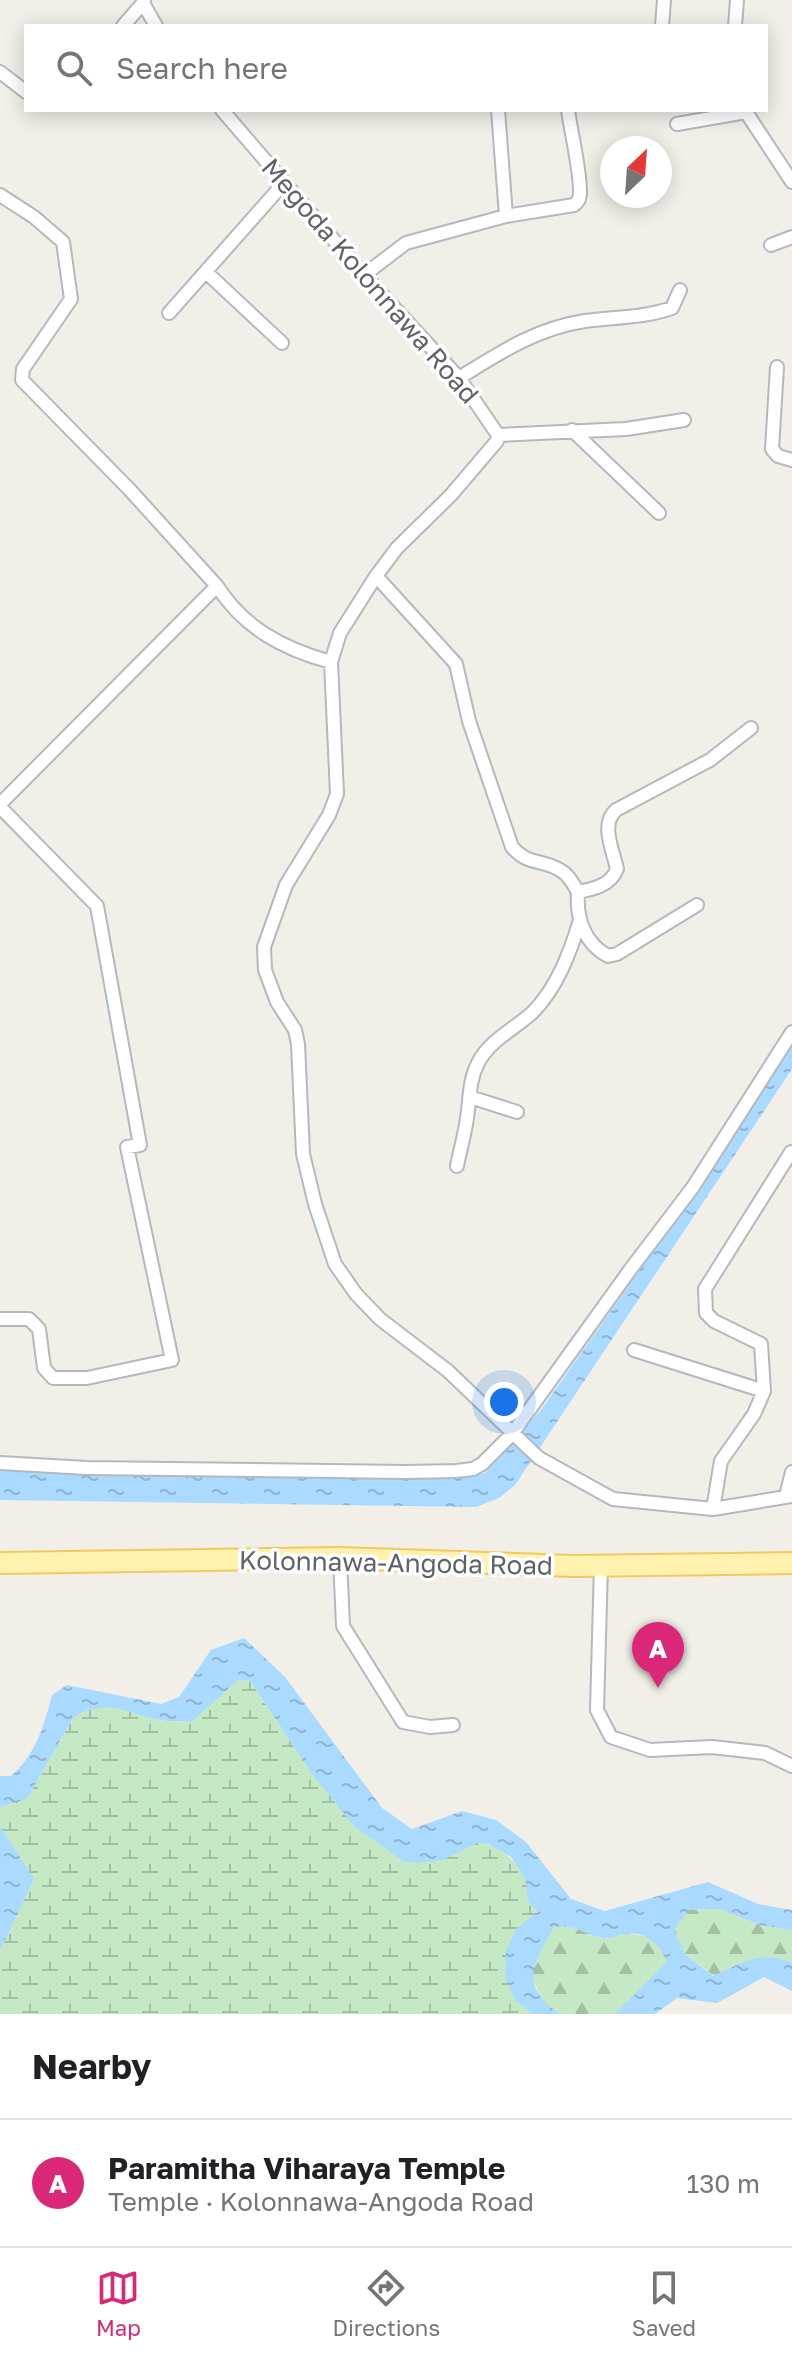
<!DOCTYPE html>
<html lang="en">
<head>
<meta charset="utf-8">
<style>
  body { margin:0; font-family:"Golos Text",sans-serif; background:#f6f6f6; color:#202124 }
  .compass { position:absolute; left:600px; top:136px; width:72px; height:72px; border-radius:50%; background:#fff; box-shadow:0 4px 20px #0003; rotate:25deg }
  .you { position:absolute; left:504px; top:1402px; width:28px; height:28px; margin:-20px; border:6px solid #fff; border-radius:50%; background:#1a73e8; box-shadow:0 0 0 12px #1a73e833 }
  .badge { display:grid; place-items:center; width:52px; height:52px; border-radius:50%; background:#db2777; color:#fff; font-size:26px; font-weight:700 }
  .pin { position:absolute; translate:-50% -66px; filter:drop-shadow(0 2px 4px #0008) }
  .pin::after { content:''; position:absolute; top:42px; width:28px; height:24px; background:inherit; clip-path:polygon(0 0,100% 0,50% 100%) }
  .list { margin:0; padding:0; list-style:none }
  h2 { display:flex; justify-content:space-between; align-items:center; height:104px; margin:0; padding:0 32px; font-size:34px }
  h2 small { font-size:26px; font-weight:400; color:#757577 }
  .list li { display:grid; grid-template-columns:52px 1fr auto; gap:24px; align-items:center; box-sizing:border-box; height:128px; padding:0 32px; border-top:2px solid #e0e0e0 }
  .list b { display:block; font-size:30px; white-space:nowrap }
  .list p { margin:0; font-size:26px; white-space:nowrap; color:#757577 }
  .list em { font-size:26px; font-style:normal; color:#757577 }
  .icon { flex:none; width:44px; height:44px; fill:none; stroke:currentColor; stroke-width:2; stroke-linecap:round; stroke-linejoin:round }
  .map { position:relative; flex:none; width:792px; height:2014px; overflow:hidden }
  .search { position:absolute; background:#fff; box-shadow:0 4px 20px #0003; left:24px; right:24px; top:24px; height:88px; display:flex; align-items:center; gap:20px; box-sizing:border-box; padding:0 28px; border-radius:0px; color:#757577; font-size:30px }
  .sheet { height:232px; background:#fff }
  nav { display:flex; justify-content:space-around; align-items:center; box-sizing:border-box; height:112px; border-top:2px solid #e0e0e0; background:#fff; font-size:22px; color:#757577 }
  nav a { display:grid; justify-items:center; gap:4px }
  nav .on { color:#db2777 }
  .map>svg:first-child { display:block }
  .forest { fill:url(#forest-firs) }
  .wetland { fill:url(#wetland-marsh) }
  .water { fill:url(#water-ripples) }
  .lines { fill:none; stroke-linecap:round; stroke-linejoin:round }
  .street-casing { stroke:#b5b8bc; stroke-width:16 }
  .primary-casing { stroke:#f2c960; stroke-width:24 }
  .street { stroke:#fff; stroke-width:12 }
  .primary { stroke:#fff2af; stroke-width:20 }
  .labels { text-anchor:middle; stroke-width:7; stroke-linejoin:round; paint-order:stroke }
  .street-label { font-size:26px; fill:#5f6368; stroke:#fff }
</style>
</head>
<body>
<div class="map">
<svg width="792" height="2014" viewBox="0 0 792 2014">
  <defs>
    <pattern id="forest-firs" width="22" height="20" patternUnits="userSpaceOnUse" patternTransform="scale(2)"><rect width="22" height="20" fill="#c5e8c5"/><path d="M5 1l3.5 6h-7zM16 11l3.5 6h-7z" fill="#a3c0a4"/></pattern>
    <pattern id="wetland-marsh" width="20" height="14" patternUnits="userSpaceOnUse" patternTransform="scale(2)"><rect width="20" height="14" fill="#c5e8c5"/><path d="M1 5h8M5 5V1M11 12h8M15 12V8" fill="none" stroke="#a3c0a4"/></pattern>
    <pattern id="water-ripples" width="26" height="14" patternUnits="userSpaceOnUse" patternTransform="scale(2)"><rect width="26" height="14" fill="#aadaff"/><path d="M2 4q2-2 4 0t4 0M15 11q2-2 4 0t4 0" fill="none" stroke="#8eb4d2"/></pattern>
  </defs>
  <rect width="100%" height="100%" fill="#f1efe8"/>
  <path class="forest" d="M 719,1909 L 760,1925 L 792,1930 L 792,1963 C 763,1950 740,1963 714,1976 L 685,1954 L 673,1930 L 689,1910 Z
    M 566,1925 L 606,1939 L 626,1933 L 649,1937 L 662,1948 L 668,1962 L 615,2014 L 560,2014 L 543,2002 L 532,1977 L 534,1962 L 554,1926 Z"/>
  <path class="wetland" d="M 239,1679 L 251,1682 L 312,1774 L 443,1860 C 453,1855 466,1845 477,1843 C 494,1840 519,1863 525,1878 C 532,1894 524,1897 539,1912 L 516,2001 L 533,2014 L 0,2014 L 0,1950 L 33,1879 L 0,1826 L 0,1807 L 27,1799 L 73,1718 C 106,1697 126,1712 159,1720 C 170,1722 181,1721 192,1722 Z"/>
  <path class="water" d="M 792,1038 L 792,1069 L 515,1485 L 499,1498 L 476,1507 L 0,1500 L 0,1469 L 454,1479 L 485,1473 L 541,1410 L 666,1233 Z
    M 244,1638 L 285,1677 L 382,1808 L 412,1829 L 462,1811 L 496,1820 L 526,1842 L 571,1899 L 605,1911 L 708,1882 L 758,1904 L 792,1910 L 792,1930 L 760,1925 L 719,1909 L 689,1910 L 674,1930 L 685,1954 L 713,1976 C 742,1963 761,1949 792,1963 L 792,1991 L 764,1977 L 717,2003 L 677,1998 L 655,2014 L 615,2014 L 667,1962 C 660,1943 644,1930 622,1934 C 616,1936 610,1939 604,1938 C 584,1935 576,1923 554,1927 C 533,1964 518,1984 560,2014 L 533,2014 L 516,2001 L 505,1977 L 506,1951 L 517,1928 L 538,1912 L 529,1903 L 525,1878 L 511,1857 L 489,1844 L 477,1843 L 443,1860 L 416,1863 L 403,1861 L 354,1826 L 312,1774 L 251,1682 L 239,1679 L 192,1722 C 181,1721 170,1722 160,1720 C 126,1713 106,1697 73,1718 L 27,1799 L 0,1807 L 0,1776 L 11,1776 C 36,1754 44,1726 52,1695 L 67,1685 L 161,1704 L 179,1697 L 211,1650 Z
    M 0,1826 L 34,1879 L 0,1950 Z"/>
  <g class="lines">
    <defs>
      <path id="street" d="M 144,0 L 143,3 L 156,26
        M 123,26 L 143,3
        M 662,26 L 664,0
        M 735,26 L 737,0
        M 0,72 L 26,92
        M 222,110 L 364,275 L 459,378 L 498,435 L 497,441 L 451,495 L 397,548 L 376,576 L 340,633 L 331,662 L 337,794 L 329,815 L 286,885 L 264,947 L 265,970 L 277,1002 L 295,1030 L 298,1044 L 303,1154 L 315,1204 L 335,1264 L 356,1294 L 380,1319 L 448,1371 L 539,1458 L 613,1499 L 713,1509 L 792,1496
        M 498,110 L 506,216 L 574,205 C 579,200 579,201 580,194 C 581,173 571,133 568,110
        M 746,112 L 792,182
        M 677,124 L 746,112 L 746,110
        M 0,195 L 34,217 L 63,242 L 71,299 L 23,369 L 22,380 L 129,489 L 217,586 C 244,628 283,649 331,662
        M 771,245 L 792,237
        M 206,272 L 282,343
        M 364,275 L 406,243 L 506,216
        M 169,313 L 284,183
        M 777,367 L 772,449 L 778,456 L 792,460
        M 459,378 C 499,353 537,328 585,321 C 614,317 643,318 672,308 L 680,290
        M 572,430 L 659,513
        M 498,435 L 626,429 L 684,420
        M 376,576 L 456,664 L 469,721 L 512,847 C 529,867 544,858 563,872 C 570,877 574,885 578,892 C 594,889 611,885 617,869 C 613,850 600,824 616,810 L 710,760 L 751,728
        M 0,804 L 217,586
        M 0,807 L 97,906 L 140,1145 L 127,1147 L 172,1360 L 87,1378 L 53,1378 L 44,1368 L 39,1329 L 29,1319 L 0,1319
        M 578,892 C 576,918 584,943 608,956 L 617,954 L 697,905
        M 470,1097 L 517,1112
        M 457,1166 C 460,1150 465,1134 467,1118 C 470,1099 469,1080 478,1063 C 489,1041 514,1029 532,1013 C 557,988 570,953 580,920
        M 634,1350 L 764,1391
        M 0,1463 L 87,1468 L 406,1472 L 456,1471 L 473,1469 L 482,1464 L 512,1434 L 630,1270 L 693,1187 L 792,1032
        M 786,1496 L 792,1472
        M 713,1509 L 721,1461 L 754,1414 L 764,1391 L 761,1344 L 714,1321 L 706,1313 L 705,1289 L 791,1152
        M 340,1558 L 343,1626 L 403,1722 L 430,1727 L 453,1725
        M 601,1565 L 597,1710 L 611,1737 L 650,1750 L 712,1747 L 765,1753 L 792,1766"/>
      <path id="primary" d="M 0,1563 L 340,1558 L 574,1566 L 792,1563"/>
    </defs>
    <use href="#street" class="street-casing"/>
    <use href="#primary" class="primary-casing"/>
    <use href="#street" class="street"/>
    <use href="#primary" class="primary"/>
  </g>
  <g class="labels">
    <g class="street-label">
      <text transform="translate(370 281) rotate(49)" y="9">Megoda Kolonnawa Road</text>
      <text transform="translate(396 1563) rotate(1)" y="9">Kolonnawa-Angoda Road</text>
    </g>
  </g>
</svg>
<svg class="compass" viewBox="-18 -18 36 36"><path d="M0-13l5 13h-10z" fill="#e53935"/><path d="M0 13l5-13h-10z" fill="#757577"/></svg>
<div class="you"></div>
<div class="pin badge" style="left:658px;top:1688px">A</div>
<div class="search"><svg class="icon" aria-label="search" viewBox="0 0 24 24"><circle cx="10" cy="10" r="6"/><path d="M15 15l6 6"/></svg>Search here</div>
</div>
<section class="sheet">
<h2>Nearby<small></small></h2>
<ul class="list">
<li><span class="badge">A</span><div><b>Paramitha Viharaya Temple</b><p>Temple · Kolonnawa-Angoda Road</p></div><em>130 m</em></li>
</ul>
</section>
<nav>
<a class="on"><svg class="icon" aria-label="map" viewBox="0 0 24 24"><path d="M3 6l6-2 6 2 6-2v14l-6 2-6-2-6 2zM9 4v14M15 6v14"/></svg>Map</a>
<a><svg class="icon" aria-label="directions" viewBox="0 0 24 24"><path d="M12 3l9 9-9 9-9-9zM9 14v-3h6M13 9l2 2-2 2"/></svg>Directions</a>
<a><svg class="icon" aria-label="saved" viewBox="0 0 24 24"><path d="M7 4h10v16l-5-4-5 4z"/></svg>Saved</a>
</nav>
</body>
</html>
